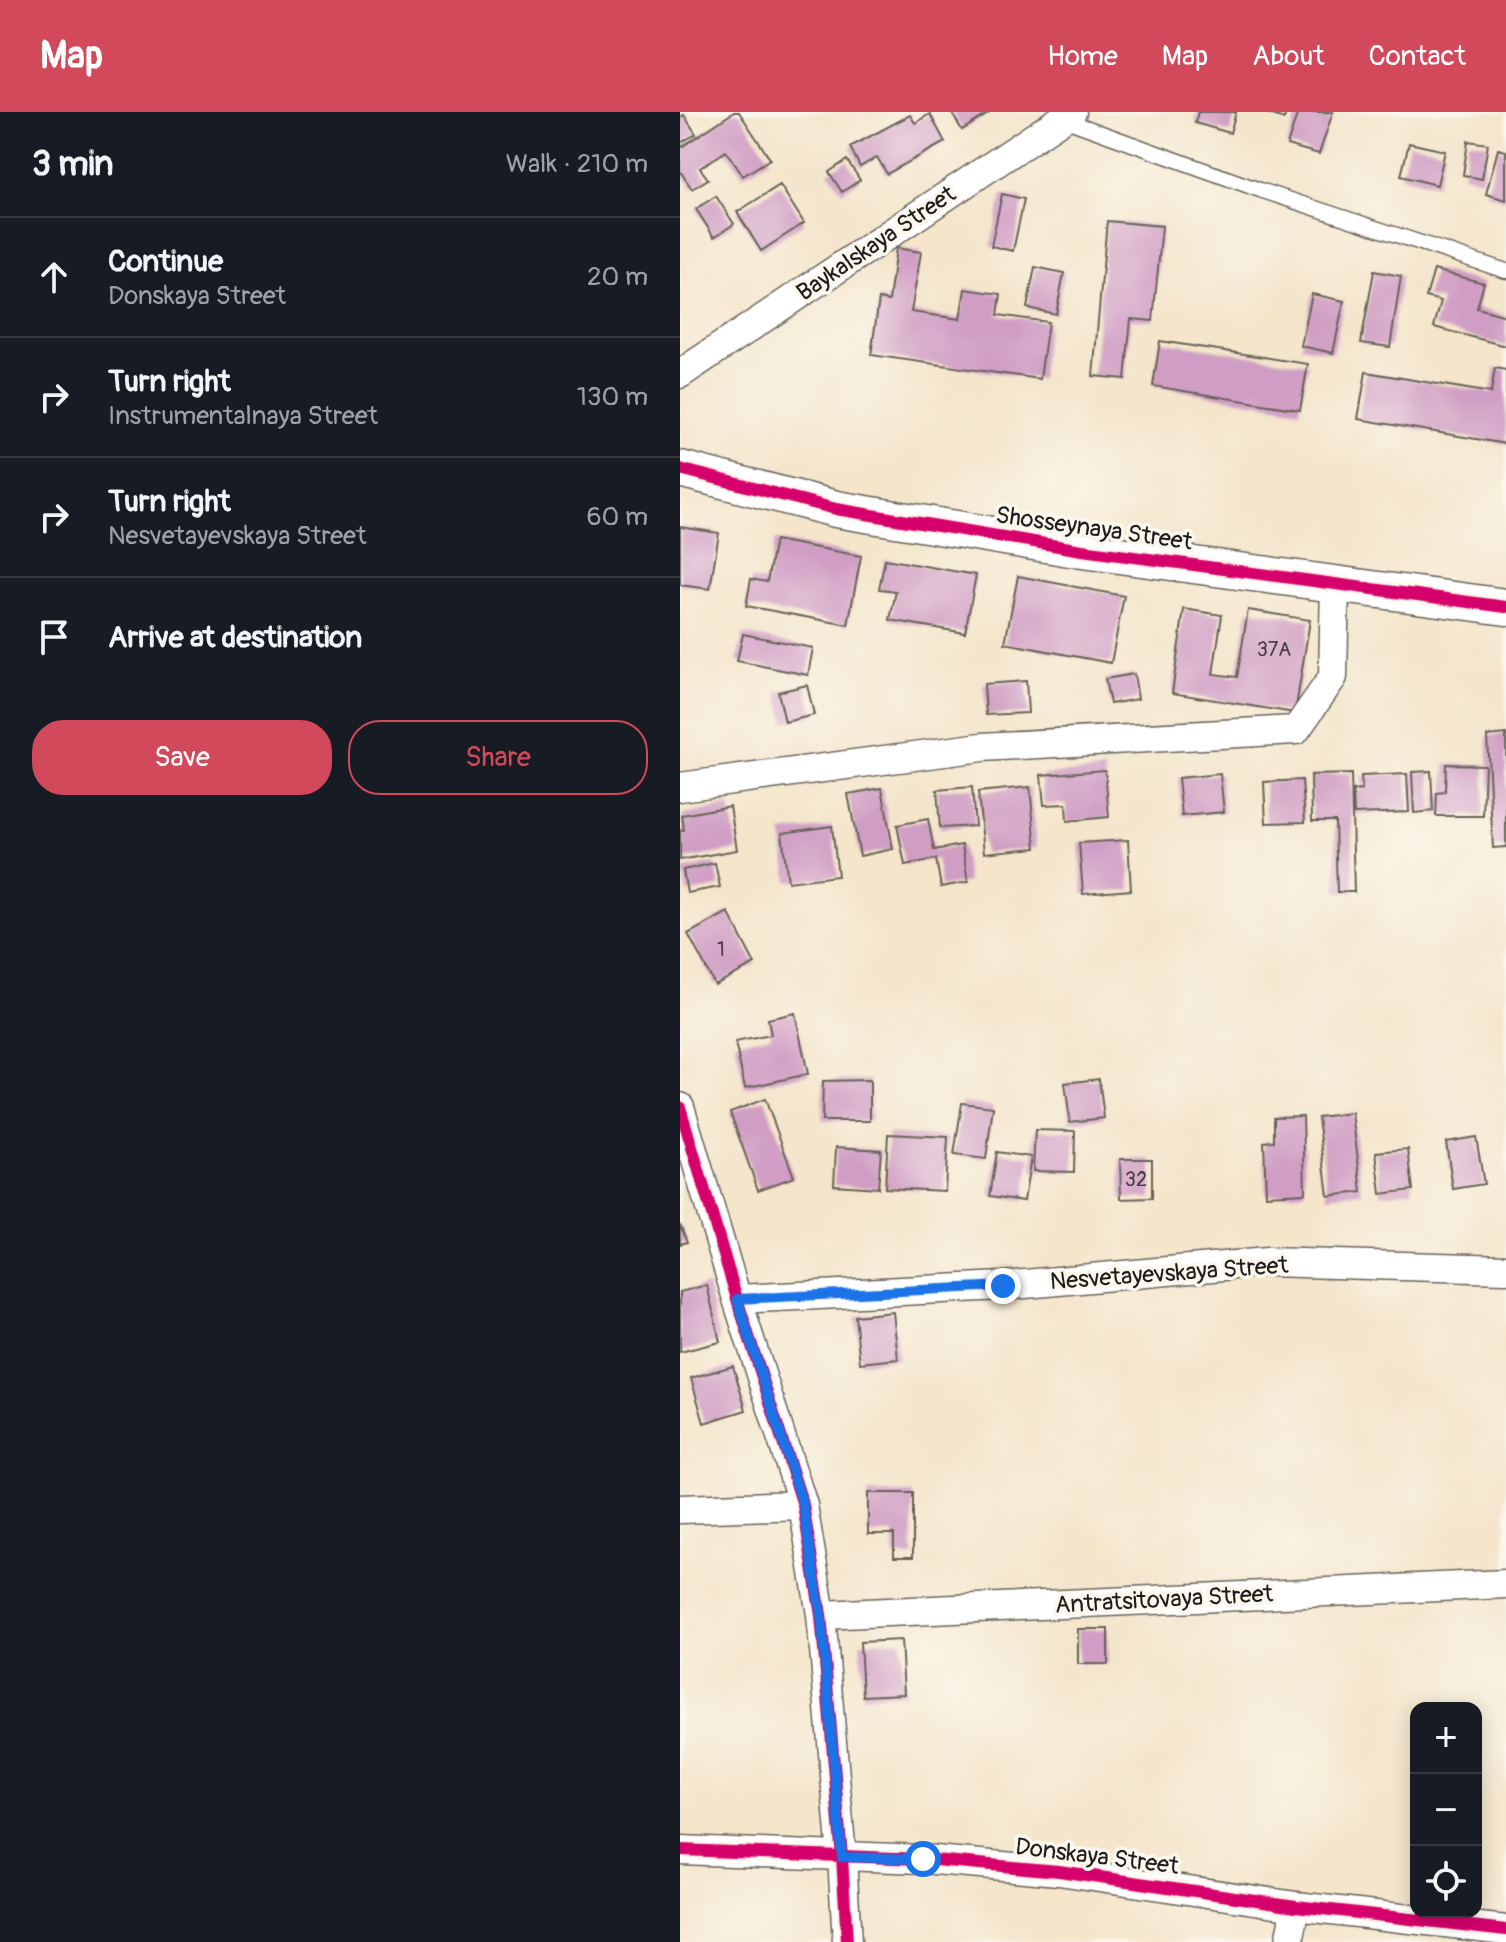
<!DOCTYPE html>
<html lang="en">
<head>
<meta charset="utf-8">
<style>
  body { margin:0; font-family:Pangolin,sans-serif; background:#242831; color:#f1f3f6 }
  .controls { position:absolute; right:24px; bottom:24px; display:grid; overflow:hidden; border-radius:16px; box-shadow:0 4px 20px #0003 }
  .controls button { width:72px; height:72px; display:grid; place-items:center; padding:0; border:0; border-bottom:2px solid #363941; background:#171b24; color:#f1f3f6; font:40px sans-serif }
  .stop { position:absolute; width:24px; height:24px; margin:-18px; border:6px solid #1a73e8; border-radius:50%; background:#fff }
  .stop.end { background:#1a73e8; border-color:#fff; box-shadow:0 2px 8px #0008 }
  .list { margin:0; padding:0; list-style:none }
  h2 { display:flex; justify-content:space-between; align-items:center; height:104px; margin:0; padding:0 32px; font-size:34px }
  h2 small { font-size:26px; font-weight:400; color:#9ea1a6 }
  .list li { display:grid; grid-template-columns:52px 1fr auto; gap:24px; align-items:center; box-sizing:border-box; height:120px; padding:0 32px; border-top:2px solid #363941 }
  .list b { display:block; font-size:30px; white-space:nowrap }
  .list p { margin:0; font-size:26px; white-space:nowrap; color:#9ea1a6 }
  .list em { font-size:26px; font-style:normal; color:#9ea1a6 }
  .actions { display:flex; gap:16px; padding:24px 32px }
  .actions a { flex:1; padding:18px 0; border:2px solid #d1495b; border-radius:32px; text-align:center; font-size:28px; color:#d1495b }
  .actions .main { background:#d1495b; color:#fff }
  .icon { flex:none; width:44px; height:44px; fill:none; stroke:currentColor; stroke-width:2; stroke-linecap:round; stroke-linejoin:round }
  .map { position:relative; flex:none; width:826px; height:1830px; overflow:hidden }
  header { display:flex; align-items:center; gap:48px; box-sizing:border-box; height:112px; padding:0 40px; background:#d1495b; color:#fff }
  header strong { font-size:38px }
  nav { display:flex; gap:44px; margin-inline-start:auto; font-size:28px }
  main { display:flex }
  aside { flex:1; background:#171b24 }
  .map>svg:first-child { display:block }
  .building { fill:#d09ec4 }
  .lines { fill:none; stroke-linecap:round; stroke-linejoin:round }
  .service-casing { stroke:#686259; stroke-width:17 }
  .minor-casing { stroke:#686259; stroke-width:31 }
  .tertiary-casing { stroke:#686259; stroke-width:39 }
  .service { stroke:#fff; stroke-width:14 }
  .minor { stroke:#fff; stroke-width:28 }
  .tertiary { stroke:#fff; stroke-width:36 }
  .cycleway-casing { stroke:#fbf7ec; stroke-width:17 }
  .cycleway { stroke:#d6006c; stroke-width:12 }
  .route { stroke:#1a73e8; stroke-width:10 }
  .labels { text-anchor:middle; stroke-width:7; stroke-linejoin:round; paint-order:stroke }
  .number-label { font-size:20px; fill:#493c46 }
  .street-label { font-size:24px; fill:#1c1c1c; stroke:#fbf7ec }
</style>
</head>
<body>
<header>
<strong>Map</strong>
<nav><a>Home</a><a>Map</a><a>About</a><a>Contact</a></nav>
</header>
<main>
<aside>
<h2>3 min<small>Walk · 210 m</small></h2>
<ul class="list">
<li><svg class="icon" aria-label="ahead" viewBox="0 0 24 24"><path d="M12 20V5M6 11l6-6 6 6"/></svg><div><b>Continue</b><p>Donskaya Street</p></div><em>20 m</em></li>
<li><svg class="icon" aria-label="right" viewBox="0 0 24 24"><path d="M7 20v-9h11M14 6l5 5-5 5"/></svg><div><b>Turn right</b><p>Instrumentalnaya Street</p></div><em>130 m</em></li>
<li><svg class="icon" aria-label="right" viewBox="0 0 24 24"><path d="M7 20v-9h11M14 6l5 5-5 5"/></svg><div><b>Turn right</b><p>Nesvetayevskaya Street</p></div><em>60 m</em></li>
<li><svg class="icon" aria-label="arrive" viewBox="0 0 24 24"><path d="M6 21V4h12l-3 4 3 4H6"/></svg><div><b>Arrive at destination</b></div></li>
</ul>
<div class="actions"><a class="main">Save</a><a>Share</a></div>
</aside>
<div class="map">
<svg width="826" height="1830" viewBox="0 0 826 1830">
  <rect width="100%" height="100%" fill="#fbf7ec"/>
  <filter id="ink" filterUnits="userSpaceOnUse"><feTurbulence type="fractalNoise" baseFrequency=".0125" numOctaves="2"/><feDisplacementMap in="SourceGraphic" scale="16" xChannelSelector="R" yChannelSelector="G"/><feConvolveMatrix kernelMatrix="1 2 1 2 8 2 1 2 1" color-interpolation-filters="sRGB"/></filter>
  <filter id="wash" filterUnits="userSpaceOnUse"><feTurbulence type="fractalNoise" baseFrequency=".006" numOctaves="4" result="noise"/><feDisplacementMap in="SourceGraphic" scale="32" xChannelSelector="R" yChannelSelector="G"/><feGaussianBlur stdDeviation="1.8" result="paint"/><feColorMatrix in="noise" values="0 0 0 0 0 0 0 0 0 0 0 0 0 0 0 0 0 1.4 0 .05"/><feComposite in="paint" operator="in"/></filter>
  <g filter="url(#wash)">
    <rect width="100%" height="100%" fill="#f4e5cb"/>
    <g id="blocks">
      <path class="building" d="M 54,0 L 59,0 L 90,47 L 63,64 L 46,39 L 20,56 L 28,67 L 12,77 L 0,59 L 0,36 Z
        M 271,0 L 311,0 L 282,18 Z
        M 518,0 L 556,0 L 550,21 L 515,11 Z
        M 584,0 L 606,0 L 604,7 Z
        M 618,0 L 653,0 L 639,42 L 607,33 Z
        M 250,2 L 265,30 L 207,62 L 197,45 L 180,55 L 170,35 L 230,3 L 235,11 Z
        M 4,3 L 16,22 L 0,31 L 0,5 Z
        M 788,29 L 808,32 L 802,67 L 783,63 Z
        M 729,31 L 765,39 L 757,73 L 721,64 Z
        M 818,37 L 826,39 L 826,88 L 806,82 Z
        M 167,48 L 180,68 L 162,80 L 149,60 Z
        M 100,73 L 124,111 L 81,139 L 57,100 Z
        M 322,82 L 344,87 L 333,139 L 311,134 Z
        M 36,84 L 54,112 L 34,125 L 16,97 Z
        M 427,109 L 482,114 L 473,209 L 451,207 L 445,267 L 413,264 Z
        M 216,136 L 241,140 L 231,200 L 280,207 L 285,177 L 321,182 L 318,203 L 368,210 L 360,267 L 191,243 L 199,187 L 209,189 Z
        M 355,155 L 384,161 L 376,202 L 347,196 Z
        M 754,158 L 804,171 L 797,196 L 826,204 L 826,234 L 754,215 L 761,189 L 746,185 Z
        M 694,159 L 721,164 L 710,235 L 681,231 Z
        M 632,182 L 664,189 L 653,241 L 621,234 Z
        M 480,229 L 628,252 L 620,298 L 473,274 Z
        M 815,256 L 826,258 L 826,332 L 678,307 L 686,260 L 811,281 Z
        M 0,415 L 39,421 L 30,477 L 0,473 Z
        M 95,428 L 181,444 L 168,513 L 66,494 L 71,467 L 87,470 Z
        M 205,447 L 296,463 L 285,521 L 210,508 L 216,479 L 199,477 Z
        M 338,464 L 444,484 L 431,551 L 325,531 Z
        M 504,497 L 542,503 L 533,562 L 557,565 L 568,498 L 630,508 L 615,601 L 492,581 Z
        M 63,522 L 133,536 L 128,563 L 57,549 Z
        M 454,562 L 458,587 L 430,592 L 425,567 Z
        M 346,569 L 348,601 L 306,603 L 304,572 Z
        M 127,573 L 134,603 L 105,610 L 98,580 Z
        M 826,622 L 826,735 L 813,736 L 807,624 Z
        M 766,652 L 805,653 L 803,704 L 756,704 L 757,681 L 765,680 Z
        M 425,658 L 429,705 L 387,709 L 386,692 L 364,693 L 361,663 Z
        M 751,659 L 753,699 L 734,701 L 732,660 Z
        M 540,662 L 544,700 L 502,704 L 498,666 Z
        M 671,662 L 674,780 L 657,780 L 655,709 L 632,709 L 631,663 Z
        M 727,662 L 729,700 L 674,702 L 673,679 L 682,678 L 681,664 Z
        M 622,668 L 625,710 L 586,711 L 584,670 Z
        M 292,675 L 295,714 L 260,716 L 257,678 Z
        M 350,675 L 356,736 L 304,741 L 298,680 Z
        M 202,676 L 213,737 L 180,744 L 168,682 Z
        M 50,694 L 57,738 L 0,748 L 0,719 L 4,718 L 2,703 Z
        M 248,707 L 254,738 L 282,733 L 288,770 L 261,775 L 256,747 L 225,753 L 217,713 Z
        M 152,714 L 158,764 L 108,770 L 102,721 Z
        M 448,728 L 451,778 L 403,782 L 399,731 Z
        M 35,751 L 40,775 L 7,781 L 3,758 Z
        M 48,800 L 75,852 L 35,873 L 8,822 Z
        M 115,901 L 128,962 L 65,976 L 55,930 L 91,923 L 88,907 Z
        M 419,967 L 424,1006 L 390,1010 L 385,971 Z
        M 190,968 L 190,1009 L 142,1009 L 143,969 Z
        M 85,987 L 114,1065 L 78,1078 L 50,1000 Z
        M 282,991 L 313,995 L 306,1047 L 274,1043 Z
        M 672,1001 L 682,1080 L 648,1084 L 638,1005 Z
        M 623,1004 L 625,1081 L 586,1083 L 584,1030 L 594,1029 L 594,1005 Z
        M 355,1018 L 395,1019 L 394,1060 L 353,1059 Z
        M 208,1022 L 268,1025 L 265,1079 L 205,1076 Z
        M 796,1025 L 804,1072 L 773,1077 L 766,1030 Z
        M 156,1035 L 201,1038 L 198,1076 L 154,1073 Z
        M 728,1037 L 733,1078 L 701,1082 L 696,1040 Z
        M 317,1040 L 351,1045 L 344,1089 L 310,1084 Z
        M 440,1047 L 472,1047 L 472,1086 L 441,1087 Z
        M 0,1112 L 7,1130 L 0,1132 Z
        M 27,1173 L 40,1230 L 0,1240 L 0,1180 Z
        M 213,1200 L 218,1247 L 180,1251 L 175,1204 Z
        M 53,1254 L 66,1298 L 24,1311 L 11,1266 Z
        M 188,1381 L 233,1381 L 233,1445 L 214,1445 L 214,1422 L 188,1422 Z
        M 398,1517 L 428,1517 L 428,1552 L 398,1552 Z
        M 221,1528 L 224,1582 L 183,1584 L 180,1530 Z"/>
    </g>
  </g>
  <g filter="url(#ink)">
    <use href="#blocks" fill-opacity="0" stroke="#686259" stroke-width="2"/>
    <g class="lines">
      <defs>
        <path id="service" d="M 383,7 L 580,78 L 826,159"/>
        <path id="minor" d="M 0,262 L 392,0
          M 0,675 L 302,635 L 616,618 L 653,565 L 655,471
          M 0,995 L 57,1187 L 123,1393 L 141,1503 L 162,1745 L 167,1830
          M 57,1187 L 323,1174 L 587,1150 L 826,1157
          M 0,1397 L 123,1393
          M 141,1503 L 826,1472
          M 0,1738 L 243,1747 L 379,1759 L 616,1794 L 826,1818
          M 609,1830 L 616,1794"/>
        <path id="tertiary" d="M 0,357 L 156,397 L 402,438 L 826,495"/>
      </defs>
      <use href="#service" class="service-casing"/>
      <use href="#minor" class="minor-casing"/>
      <use href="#tertiary" class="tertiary-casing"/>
      <use href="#service" class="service"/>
      <use href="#minor" class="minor"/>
      <use href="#tertiary" class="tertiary"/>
      <defs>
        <path id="cycleway" d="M 0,357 L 156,397 L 402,438 L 826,495
          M 0,995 L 57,1187 L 123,1393 L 141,1503 L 162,1745 L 167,1830
          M 0,1738 L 243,1747 L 379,1759 L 616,1794 L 826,1818"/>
      </defs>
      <use href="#cycleway" class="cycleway-casing"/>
      <use href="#cycleway" class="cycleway"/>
    </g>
  </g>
  <g class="lines" filter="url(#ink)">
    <path class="route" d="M 243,1747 L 162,1745 L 141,1503 L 123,1393 L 57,1187 L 323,1174"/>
  </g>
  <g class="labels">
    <g class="number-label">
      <text x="594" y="544">37А</text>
      <text x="41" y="844">1</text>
      <text x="456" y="1074">32</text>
    </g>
    <g class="street-label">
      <text transform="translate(196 131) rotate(-34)" y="8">Baykalskaya Street</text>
      <text transform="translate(414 416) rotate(8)" y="8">Shosseynaya Street</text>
      <text transform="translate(489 1161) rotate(-4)" y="8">Nesvetayevskaya Street</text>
      <text transform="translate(484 1487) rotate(-3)" y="8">Antratsitovaya Street</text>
      <text transform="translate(417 1744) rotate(7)" y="8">Donskaya Street</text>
    </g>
  </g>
</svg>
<div class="controls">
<button>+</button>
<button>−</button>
<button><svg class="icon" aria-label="locate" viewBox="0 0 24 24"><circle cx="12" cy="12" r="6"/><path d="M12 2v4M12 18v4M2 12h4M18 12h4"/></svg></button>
</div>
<div class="stop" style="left:243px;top:1747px"></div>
<div class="stop end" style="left:323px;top:1174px"></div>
</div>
</main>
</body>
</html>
